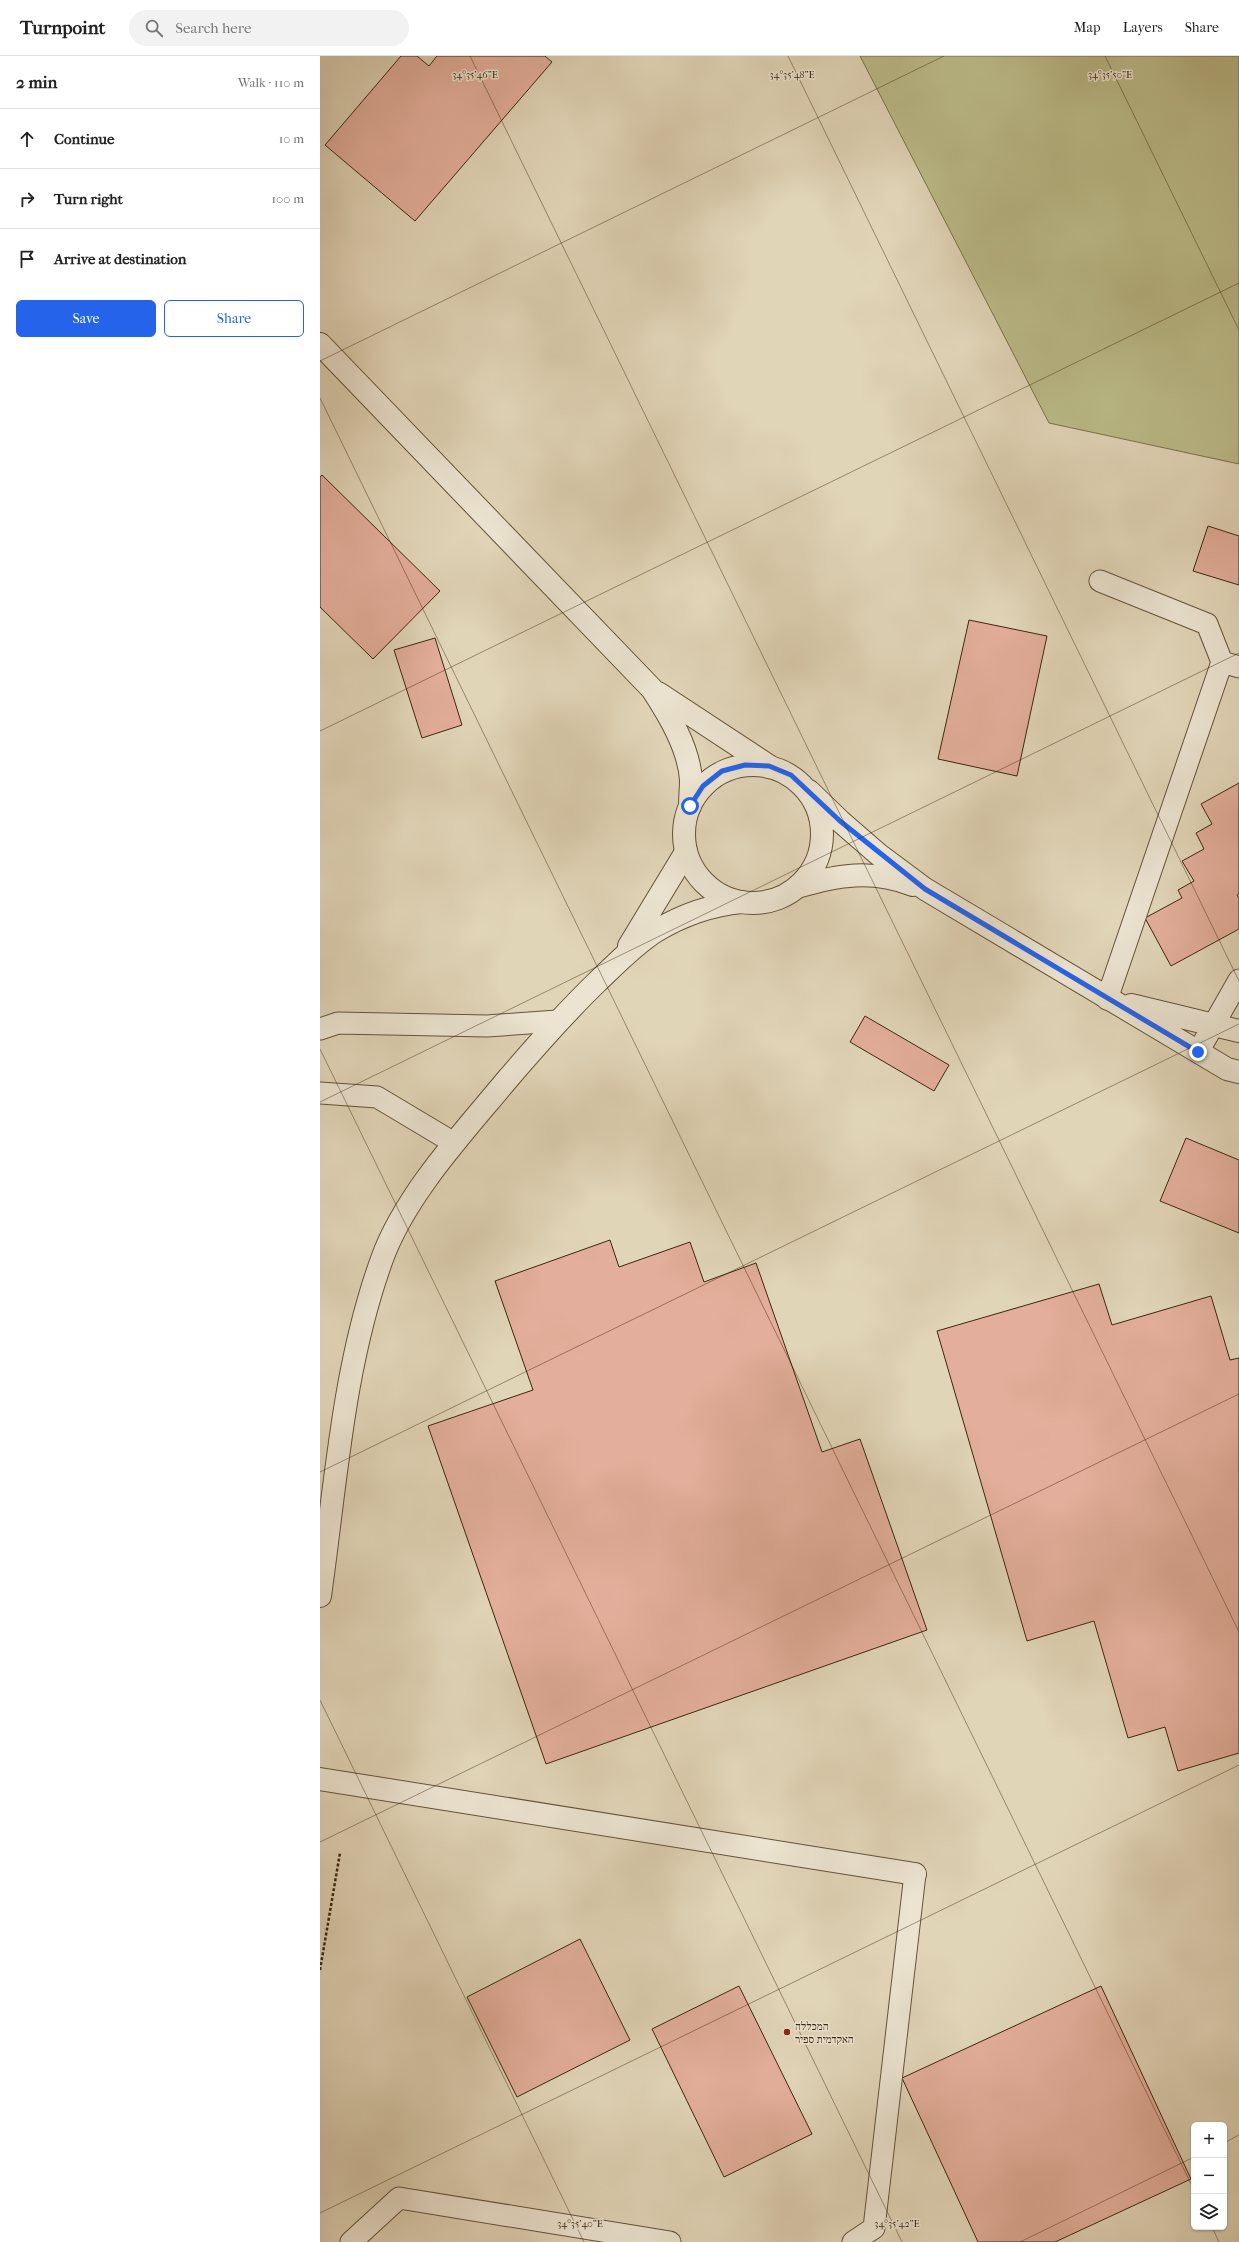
<!DOCTYPE html>
<html lang="en">
<head>
<meta charset="utf-8">
<style>
  body { margin:0; font-family:"IM FELL French Canon","Frank Ruhl Libre",serif; background:#f2f2f2; color:#222 }
  .controls { position:absolute; right:12px; bottom:12px; display:grid; overflow:hidden; border-radius:6px; box-shadow:0 1px 3px #0004 }
  .controls button { width:36px; height:36px; display:grid; place-items:center; padding:0; border:0; border-bottom:1px solid #e0e0e0; background:#fff; color:#222; font:20px sans-serif }
  .stop { position:absolute; width:12px; height:12px; margin:-9px; border:3px solid #2563eb; border-radius:50%; background:#fff }
  .stop.end { background:#2563eb; border-color:#fff; box-shadow:0 1px 4px #0008 }
  .list { margin:0; padding:0; list-style:none }
  h2 { display:flex; justify-content:space-between; align-items:center; height:52px; margin:0; padding:0 16px; font-size:17px }
  h2 small { font-size:13px; font-weight:400; color:#767676 }
  .list li { display:grid; grid-template-columns:26px 1fr auto; gap:12px; align-items:center; box-sizing:border-box; height:60px; padding:0 16px; border-top:1px solid #e0e0e0 }
  .list b { display:block; font-size:15px; white-space:nowrap }
  .list em { font-size:13px; font-style:normal; color:#767676 }
  .actions { display:flex; gap:8px; padding:12px 16px }
  .actions a { flex:1; padding:9px 0; border:1px solid #2563eb; border-radius:6px; text-align:center; font-size:14px; color:#2563eb }
  .actions .main { background:#2563eb; color:#fff }
  .icon { flex:none; width:22px; height:22px; fill:none; stroke:currentColor; stroke-width:2; stroke-linecap:round; stroke-linejoin:round }
  .map { position:relative; flex:none; width:919px; height:2186px; overflow:hidden }
  header { display:flex; align-items:center; gap:24px; box-sizing:border-box; height:56px; padding:0 20px; background:#fff; border-bottom:1px solid #e0e0e0 }
  header strong { font-size:19px }
  nav { display:flex; gap:22px; margin-inline-start:auto; font-size:14px }
  .search { width:280px; height:36px; background:#f2f2f2; display:flex; align-items:center; gap:10px; box-sizing:border-box; padding:0 14px; border-radius:22px; color:#767676; font-size:15px }
  main { display:flex }
  aside { flex:1; background:#fff }
  .map>svg:first-child { display:block }
  .green { fill:#bbbb89; stroke:#7c714a }
  .building { fill:#e3ae9b; stroke:#3c270c }
  .lines { fill:none; stroke-linecap:round; stroke-linejoin:round }
  .service-casing { stroke:#655237; stroke-width:23 }
  .minor-casing { stroke:#655237; stroke-width:24 }
  .tertiary-casing { stroke:#655237; stroke-width:24 }
  .path { stroke:#3c270c; stroke-width:2.5; stroke-dasharray:3 2; stroke-linecap:butt }
  .service { stroke:#ece4d1; stroke-width:21 }
  .minor { stroke:#ece4d1; stroke-width:22 }
  .tertiary { stroke:#ece4d1; stroke-width:22 }
  .route { stroke:#2563eb; stroke-width:5 }
  .ticks { fill:none; stroke:#3c270c; stroke-width:1; stroke-opacity:0.45 }
  .poi-dot { fill:#8f2418; stroke:#ece4d1; stroke-width:1.5 }
  .labels { text-anchor:middle; stroke-width:3; stroke-linejoin:round; paint-order:stroke }
  .poi-label { font-size:11px; fill:#3c270c; stroke:#ece4d1; text-anchor:start }
  .ticks-label { font-size:10px; text-anchor:middle; fill:#3c270c; stroke:#ece4d1; stroke-width:3; stroke-linejoin:round; paint-order:stroke }
</style>
</head>
<body>
<header>
<strong>Turnpoint</strong>
<div class="search"><svg class="icon" aria-label="search" viewBox="0 0 24 24"><circle cx="10" cy="10" r="6"/><path d="M15 15l6 6"/></svg>Search here</div>
<nav><a>Map</a><a>Layers</a><a>Share</a></nav>
</header>
<main>
<aside>
<h2>2 min<small>Walk · 110 m</small></h2>
<ul class="list">
<li><svg class="icon" aria-label="ahead" viewBox="0 0 24 24"><path d="M12 20V5M6 11l6-6 6 6"/></svg><div><b>Continue</b></div><em>10 m</em></li>
<li><svg class="icon" aria-label="right" viewBox="0 0 24 24"><path d="M7 20v-9h11M14 6l5 5-5 5"/></svg><div><b>Turn right</b></div><em>100 m</em></li>
<li><svg class="icon" aria-label="arrive" viewBox="0 0 24 24"><path d="M6 21V4h12l-3 4 3 4H6"/></svg><div><b>Arrive at destination</b></div></li>
</ul>
<div class="actions"><a class="main">Save</a><a>Share</a></div>
</aside>
<div class="map">
<svg width="919" height="2186" viewBox="0 0 919 2186">
  <rect width="100%" height="100%" fill="#e1d5b8"/>
  <filter id="stains"><feTurbulence type="fractalNoise" baseFrequency=".005" numOctaves="4"/><feColorMatrix values="0 0 0 0 .2 0 0 0 0 .09 0 0 0 0 .02 0 0 0 .5 -.17"/></filter>
  <radialGradient id="worn" r=".72"><stop offset=".6" stop-color="#630" stop-opacity="0"/><stop offset="1" stop-color="#630" stop-opacity=".3"/></radialGradient>
  <path class="green" d="M 540,0 L 919,0 L 919,408 L 729,367 Z"/>
  <path class="building" d="M 81,0 L 97,0 L 109,10 L 117,0 L 225,0 L 232,6 L 95,165 L 5,89 Z
    M 2,419 L 120,535 L 53,603 L 0,551 L 0,421 Z
    M 888,470 L 919,480 L 919,529 L 873,515 Z
    M 649,564 L 727,580 L 697,720 L 618,703 Z
    M 115,582 L 142,669 L 102,682 L 74,594 Z
    M 919,727 L 919,838 L 917,839 L 919,842 L 919,873 L 851,910 L 825,862 L 862,842 L 858,834 L 874,825 L 862,805 L 884,793 L 876,777 L 892,768 L 881,748 Z
    M 545,960 L 629,1009 L 614,1035 L 530,986 Z
    M 866,1082 L 919,1104 L 919,1177 L 840,1145 Z
    M 290,1184 L 299,1211 L 370,1186 L 384,1226 L 436,1207 L 502,1396 L 540,1383 L 607,1574 L 226,1708 L 108,1370 L 213,1334 L 175,1225 Z
    M 779,1228 L 792,1269 L 891,1240 L 910,1304 L 919,1302 L 919,1697 L 858,1715 L 845,1671 L 808,1682 L 774,1565 L 707,1585 L 617,1275 Z
    M 260,1883 L 310,1984 L 197,2041 L 147,1941 Z
    M 419,1930 L 492,2078 L 404,2121 L 332,1973 Z
    M 781,1930 L 871,2123 L 735,2186 L 658,2186 L 582,2022 Z"/>
  <g class="lines">
    <defs>
      <path id="service" d="M 780,525 L 887,568 L 902,606 L 919,611
        M 787,943 L 902,606
        M 0,973 L 18,967 L 167,970 L 237,965
        M 878,996 L 919,924
        M 0,1037 L 57,1041 L 134,1087
        M 31,2186 L 79,2142 L 350,2186
        M 533,2186 L 554,2172 L 595,1818"/>
      <path id="minor" d="M 0,288 L 332,633 C 349,659 369,692 371,724 C 371,733 370,741 370,750
        M 338,637 L 449,710
        M 309,890 L 366,796
        M 0,1540 C 16,1427 23,1310 62,1203 C 85,1139 143,1077 186,1025 C 215,991 245,957 277,926 C 296,908 314,889 336,875 C 364,858 390,849 422,846
        M 0,1723 L 595,1818"/>
      <path id="tertiary" d="M364 778a69 69 0 1 1 138 0a69 69 0 1 1-138 0Z
        M 489,735 L 520,765 L 558,798 L 605,833 L 907,1013 L 919,1016
        M 477,831 C 518,819 552,813 593,829
        M 811,949 L 919,975"/>
    </defs>
    <use href="#service" class="service-casing"/>
    <use href="#minor" class="minor-casing"/>
    <use href="#tertiary" class="tertiary-casing"/>
    <path class="path" d="M 0,1914 L 20,1797"/>
    <use href="#service" class="service"/>
    <use href="#minor" class="minor"/>
    <use href="#tertiary" class="tertiary"/>
  </g>
  <g class="lines">
    <path class="route" d="M 370,750 L 383,730 L 402,715 L 425,709 L 449,710 L 471,719 L 520,765 L 605,833 L 878,996"/>
  </g>
  <path class="ticks" d="M 150,0 L 919,1576M 468,0 L 919,925M 785,0 L 919,274M 0,305 L 624,0M 0,342 L 874,2134M 0,675 L 919,227M 0,993 L 582,2186M 0,1046 L 919,597M 0,1416 L 919,968M 0,1644 L 264,2186M 0,1786 L 919,1338M 904,2087 L 919,2079M 0,2157 L 919,1709M 892,2171 L 899,2186M 700,2186 L 874,2101"/>
  <circle class="poi-dot" cx="467" cy="1976" r="4"/>
  <g class="labels">
    <g class="poi-label">
      <text x="475" y="1974">המכללה<tspan x="475" dy="13">האקדמית ספיר</tspan></text>
    </g>
  </g>
  <g class="ticks-label">
    <text x="155" y="22">34°35'46"E</text>
    <text x="472" y="22">34°35'48"E</text>
    <text x="790" y="22">34°35'50"E</text>
    <text x="260" y="2171">34°35'40"E</text>
    <text x="577" y="2171">34°35'42"E</text>
  </g>
  <rect width="100%" height="100%" filter="url(#stains)"/>
  <rect width="100%" height="100%" fill="url(#worn)"/>
</svg>
<div class="controls">
<button>+</button>
<button>−</button>
<button><svg class="icon" aria-label="layers" viewBox="0 0 24 24"><path d="M12 4l9 5-9 5-9-5zM3 14l9 5 9-5"/></svg></button>
</div>
<div class="stop" style="left:370px;top:750px"></div>
<div class="stop end" style="left:878px;top:996px"></div>
</div>
</main>
</body>
</html>
